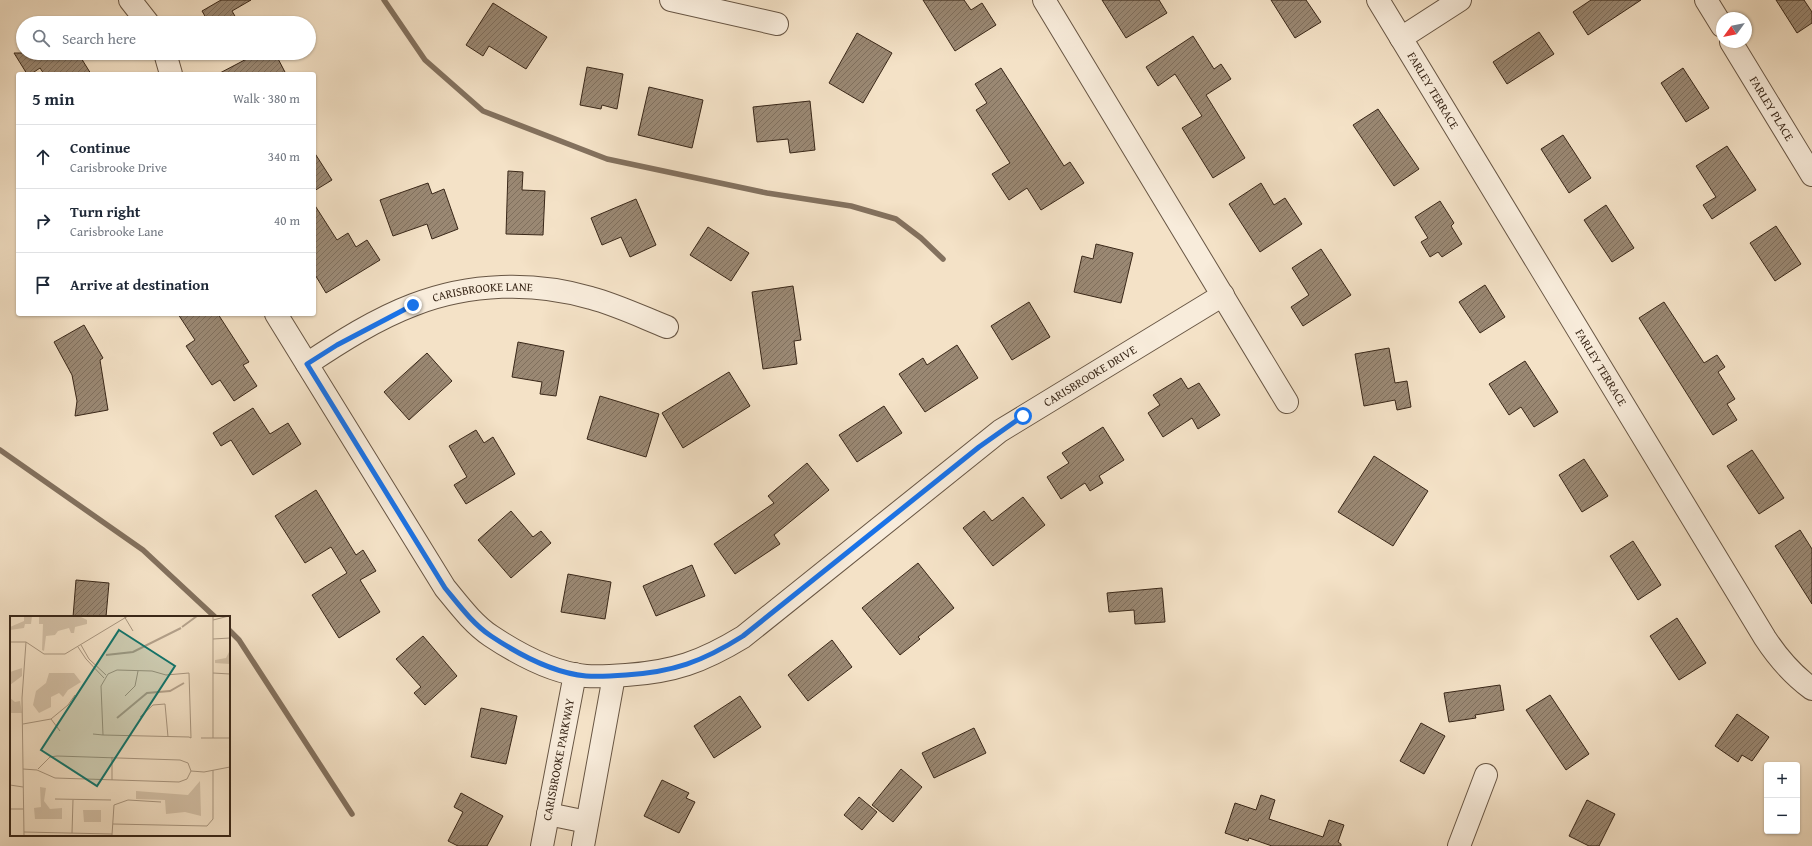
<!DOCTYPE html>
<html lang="en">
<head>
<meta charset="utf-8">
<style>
  body { margin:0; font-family:"Gentium Book Plus",serif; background:#f2f2f3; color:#1f2937 }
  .controls { position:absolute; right:12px; bottom:12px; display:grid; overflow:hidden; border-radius:4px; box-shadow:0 1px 3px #0004 }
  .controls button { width:36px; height:36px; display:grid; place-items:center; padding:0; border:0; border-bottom:1px solid #e0e1e3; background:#fff; color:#1f2937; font:20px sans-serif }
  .compass { position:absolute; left:1716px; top:12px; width:36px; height:36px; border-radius:50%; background:#fff; box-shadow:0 1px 3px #0004; rotate:237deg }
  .stop { position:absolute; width:12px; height:12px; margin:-9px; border:3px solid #1a73e8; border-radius:50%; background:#fff }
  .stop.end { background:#1a73e8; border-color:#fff; box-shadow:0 1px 4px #0008 }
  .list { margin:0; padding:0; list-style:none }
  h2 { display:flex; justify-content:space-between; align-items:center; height:52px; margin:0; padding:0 16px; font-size:17px }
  h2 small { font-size:13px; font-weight:400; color:#747a83 }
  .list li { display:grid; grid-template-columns:26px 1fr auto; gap:12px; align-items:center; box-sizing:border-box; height:64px; padding:0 16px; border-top:1px solid #e0e1e3 }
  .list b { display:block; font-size:15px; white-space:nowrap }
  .list p { margin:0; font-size:13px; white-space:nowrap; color:#747a83 }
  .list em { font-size:13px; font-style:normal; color:#747a83 }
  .icon { flex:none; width:22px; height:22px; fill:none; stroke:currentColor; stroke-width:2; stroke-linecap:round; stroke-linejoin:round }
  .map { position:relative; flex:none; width:1812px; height:846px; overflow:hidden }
  .search { position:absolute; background:#fff; box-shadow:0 1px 3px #0004; left:16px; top:16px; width:300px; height:44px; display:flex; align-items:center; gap:10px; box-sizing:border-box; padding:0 14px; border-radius:22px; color:#747a83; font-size:15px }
  .panel { position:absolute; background:#fff; box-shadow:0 1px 3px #0004; left:16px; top:72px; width:300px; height:244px; border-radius:4px }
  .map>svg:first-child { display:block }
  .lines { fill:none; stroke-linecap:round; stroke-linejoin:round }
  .stream { stroke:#83715e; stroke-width:5.5 }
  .building { fill:url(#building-hatch); stroke:#392718 }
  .minor-casing { stroke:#685644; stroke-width:24 }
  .minor { stroke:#f8ecdb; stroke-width:22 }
  .route { stroke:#1a73e8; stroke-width:5 }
  .labels { text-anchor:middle; stroke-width:3.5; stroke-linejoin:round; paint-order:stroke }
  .street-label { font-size:12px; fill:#392718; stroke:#f8ecdb }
  .inset-river { fill:none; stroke:#b4a28c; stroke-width:2 }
  .inset-road { fill:none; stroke:#a99781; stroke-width:1 }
  .view { fill:#0f766e; fill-opacity:0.15; stroke:#0f766e; stroke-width:2 }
  .inset-edge { fill:none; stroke:#392718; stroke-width:2 }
</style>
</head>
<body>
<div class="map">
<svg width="1812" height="846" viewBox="0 0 1812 846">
  <defs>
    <pattern id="building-hatch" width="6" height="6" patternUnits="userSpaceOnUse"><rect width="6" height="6" fill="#9a8873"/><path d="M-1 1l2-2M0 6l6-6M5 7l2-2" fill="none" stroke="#7f6f5d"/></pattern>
  </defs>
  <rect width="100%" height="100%" fill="#f4e2c7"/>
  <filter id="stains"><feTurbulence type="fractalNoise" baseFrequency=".005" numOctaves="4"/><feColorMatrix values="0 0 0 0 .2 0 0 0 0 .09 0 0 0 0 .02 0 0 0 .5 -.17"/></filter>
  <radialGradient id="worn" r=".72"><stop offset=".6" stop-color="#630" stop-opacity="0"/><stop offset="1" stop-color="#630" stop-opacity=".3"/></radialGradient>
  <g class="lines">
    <path class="stream" d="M 384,0 L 425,60 L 483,111 L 607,159 L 767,193 L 851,206 L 896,219 L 921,238 L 943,259
      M 0,450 L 143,550 L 215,617
      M 229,630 L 239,640 L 352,814"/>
  </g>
  <path class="building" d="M 221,0 L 251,0 L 232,11 L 239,23 L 209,23 L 202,11 Z
    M 923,0 L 964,0 L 971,10 L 982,3 L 996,25 L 955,51 Z
    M 1102,0 L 1159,0 L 1167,13 L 1126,38 Z
    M 1271,0 L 1306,0 L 1321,22 L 1295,38 Z
    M 1591,0 L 1641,0 L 1588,35 L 1573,12 Z
    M 1776,0 L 1804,0 L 1812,12 L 1812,23 L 1797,33 Z
    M 493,3 L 547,37 L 526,69 L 489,46 L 483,56 L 466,45 Z
    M 1539,32 L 1554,54 L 1507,84 L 1493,62 Z
    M 857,33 L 892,53 L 863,103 L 829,83 Z
    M 1193,36 L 1214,69 L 1221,64 L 1231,79 L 1206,95 L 1245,158 L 1213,178 L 1182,128 L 1202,116 L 1175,74 L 1158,86 L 1146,67 Z
    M 14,53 L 78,53 L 91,74 L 44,74 L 40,68 L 31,74 L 27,74 Z
    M 258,53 L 275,53 L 286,74 L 218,74 Z
    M 587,67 L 623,74 L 617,109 L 602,105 L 601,109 L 580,105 Z
    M 1001,68 L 1064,166 L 1070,162 L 1084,183 L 1041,210 L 1027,188 L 1009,200 L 992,174 L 1010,163 L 976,110 L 987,103 L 975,84 Z
    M 1683,68 L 1709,108 L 1686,122 L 1661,83 Z
    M 649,87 L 703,100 L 692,148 L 638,135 Z
    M 810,101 L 815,150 L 790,153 L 788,139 L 757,142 L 753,107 Z
    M 1378,109 L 1419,169 L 1394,186 L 1353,125 Z
    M 1563,135 L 1591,178 L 1569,193 L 1541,149 Z
    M 1727,146 L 1756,190 L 1712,219 L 1703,205 L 1716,197 L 1696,166 Z
    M 314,152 L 332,180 L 314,191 Z
    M 508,171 L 523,172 L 522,190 L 545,191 L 543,235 L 506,234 Z
    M 428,183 L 432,194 L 444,189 L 458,229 L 432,239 L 427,224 L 393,236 L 380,200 Z
    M 1261,183 L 1274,205 L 1285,198 L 1302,224 L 1260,252 L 1229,204 Z
    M 636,199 L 656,245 L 630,257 L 621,237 L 602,245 L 591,218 Z
    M 1440,201 L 1454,223 L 1451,226 L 1462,244 L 1442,257 L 1438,252 L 1430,257 L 1421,242 L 1428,238 L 1415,217 Z
    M 314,204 L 337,240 L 348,233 L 356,247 L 367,240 L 380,260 L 326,293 L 314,273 Z
    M 1606,205 L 1634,248 L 1612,262 L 1584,220 Z
    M 1776,226 L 1801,264 L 1775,281 L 1750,243 Z
    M 708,227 L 749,253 L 731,281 L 690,255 Z
    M 1096,244 L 1133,253 L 1121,303 L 1074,292 L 1082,256 L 1093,259 Z
    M 1321,249 L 1351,295 L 1303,326 L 1291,307 L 1309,295 L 1292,268 Z
    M 1485,285 L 1505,317 L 1480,333 L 1459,302 Z
    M 793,286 L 801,340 L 794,341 L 797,364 L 763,369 L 752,292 Z
    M 1029,302 L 1050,337 L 1012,360 L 991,326 Z
    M 1664,302 L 1704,363 L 1717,355 L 1725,367 L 1718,372 L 1735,399 L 1727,404 L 1737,420 L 1713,435 L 1639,318 Z
    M 178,314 L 218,314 L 249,362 L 243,365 L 257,386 L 234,401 L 220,380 L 212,385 L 186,346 L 195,340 Z
    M 84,325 L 103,358 L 100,360 L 108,410 L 75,416 L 77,401 L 72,375 L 54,342 Z
    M 518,342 L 564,351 L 556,396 L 540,394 L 542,382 L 512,377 Z
    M 957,345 L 978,378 L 925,412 L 899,374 L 923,358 L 927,365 Z
    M 1389,348 L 1395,383 L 1407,381 L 1411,407 L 1397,410 L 1395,400 L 1364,406 L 1355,354 Z
    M 427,353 L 452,381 L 409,420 L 384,392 Z
    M 1525,361 L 1558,412 L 1534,427 L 1521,407 L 1509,415 L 1489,384 Z
    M 729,372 L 750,406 L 683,448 L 662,413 Z
    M 1181,378 L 1188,389 L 1199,383 L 1220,415 L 1198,429 L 1192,418 L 1163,437 L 1148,413 L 1160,405 L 1153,395 Z
    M 600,396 L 659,414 L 646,457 L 587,439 Z
    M 884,406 L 902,433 L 857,462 L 839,435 Z
    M 253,408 L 270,434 L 288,423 L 301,444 L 253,475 L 231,440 L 221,446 L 213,433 Z
    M 1103,427 L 1124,460 L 1099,476 L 1103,483 L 1090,491 L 1085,483 L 1061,499 L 1047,477 L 1069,463 L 1062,453 Z
    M 476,430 L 484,443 L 493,437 L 515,474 L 466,504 L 454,485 L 467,477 L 449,446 Z
    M 1752,450 L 1784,498 L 1759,514 L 1727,466 Z
    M 1374,456 L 1428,491 L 1393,546 L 1338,512 Z
    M 1584,459 L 1608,496 L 1582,512 L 1559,475 Z
    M 807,463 L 829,490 L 774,535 L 780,544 L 735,574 L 714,544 L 774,503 L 768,496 Z
    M 316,490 L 356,555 L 363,550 L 376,571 L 360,580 L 380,612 L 339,638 L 312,595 L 347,573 L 331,547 L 305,563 L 275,516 Z
    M 1023,497 L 1045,525 L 993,566 L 963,528 L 984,511 L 992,521 Z
    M 511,511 L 533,537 L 541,531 L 551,543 L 511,578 L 478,540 Z
    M 1800,530 L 1812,549 L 1812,604 L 1775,546 Z
    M 1633,541 L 1661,585 L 1638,600 L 1610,556 Z
    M 918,563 L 954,608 L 918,637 L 920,639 L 900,655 L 862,608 Z
    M 692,565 L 705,596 L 656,616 L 643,586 Z
    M 568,574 L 611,582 L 605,619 L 561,612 Z
    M 76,580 L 109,583 L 106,617 L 73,617 Z
    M 1162,588 L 1165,622 L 1135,624 L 1134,610 L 1109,612 L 1107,593 Z
    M 1677,618 L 1706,663 L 1679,680 L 1650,636 Z
    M 423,636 L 457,676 L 425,705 L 414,693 L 421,687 L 396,659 Z
    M 832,640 L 852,667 L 808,701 L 788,675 Z
    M 1500,685 L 1504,710 L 1475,715 L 1476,718 L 1449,722 L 1444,693 Z
    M 1550,695 L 1589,754 L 1566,770 L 1526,710 Z
    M 740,696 L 761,727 L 714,758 L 694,726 Z
    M 481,708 L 517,716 L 506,764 L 471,757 Z
    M 1737,714 L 1769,737 L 1752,761 L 1742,755 L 1738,762 L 1715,746 Z
    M 1421,723 L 1445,736 L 1424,774 L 1400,761 Z
    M 974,728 L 986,753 L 934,778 L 922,753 Z
    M 901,769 L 922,787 L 893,822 L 872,805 Z
    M 662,780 L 689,793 L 686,798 L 695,802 L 679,833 L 644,816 Z
    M 461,793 L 503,816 L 487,846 L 458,846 L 448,841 L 463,812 L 454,807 Z
    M 1261,795 L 1275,800 L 1269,819 L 1323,837 L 1329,820 L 1344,825 L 1338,842 L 1341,844 L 1341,846 L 1272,846 L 1249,838 L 1248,841 L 1225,833 L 1235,803 L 1256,810 Z
    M 859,797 L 877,812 L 862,830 L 844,815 Z
    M 1587,800 L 1615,814 L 1599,846 L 1589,846 L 1569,836 Z"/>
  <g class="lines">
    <defs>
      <g id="minor">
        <path d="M 130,0 L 148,23"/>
        <path d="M 671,0 L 777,24"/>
        <path d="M 1044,0 L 1287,402"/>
        <path id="s1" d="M 1378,0 L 1765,638 C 1778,658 1793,675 1812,689"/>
        <path d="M 1706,0 L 1722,26"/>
        <path d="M 1401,38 L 1460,0"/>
        <path id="s2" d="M 1731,42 L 1812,175"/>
        <path d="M 165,53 L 171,74"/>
        <path id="s3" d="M 276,314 L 445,588 C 459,605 473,624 491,636 C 518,654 554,673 586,676 C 599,677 613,676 626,675 C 673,672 702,662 743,637 L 1000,431 L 1223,295"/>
        <path id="s4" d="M 307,364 C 340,342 376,319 413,305 C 469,283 534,281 591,298 C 617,305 642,317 667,327"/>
        <path d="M 548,814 L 587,822"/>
        <path id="s5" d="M 542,846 L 575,674"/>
        <path d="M 583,846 L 614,676"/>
        <path d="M 1459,846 L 1486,775"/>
      </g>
    </defs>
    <use href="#minor" class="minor-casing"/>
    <use href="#minor" class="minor"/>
  </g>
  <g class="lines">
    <path class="route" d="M 413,305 L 337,345 L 307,364 L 445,588 C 459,605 473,624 491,636 C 518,654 554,673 586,676 C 599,677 613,676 626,675 C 673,672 702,662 743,636 L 979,447 L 1023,416"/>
  </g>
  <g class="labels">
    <g class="street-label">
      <text dy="4" stroke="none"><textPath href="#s1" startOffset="106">FARLEY TERRACE</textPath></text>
      <text dy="4" stroke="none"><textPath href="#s2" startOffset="78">FARLEY PLACE</textPath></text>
      <text dy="4" stroke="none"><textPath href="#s4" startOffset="193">CARISBROOKE LANE</textPath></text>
      <text dy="4" stroke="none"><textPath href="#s1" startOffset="430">FARLEY TERRACE</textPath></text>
      <text dy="4" stroke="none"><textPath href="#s3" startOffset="1092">CARISBROOKE DRIVE</textPath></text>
      <text dy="4" stroke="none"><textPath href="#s5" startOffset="88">CARISBROOKE PARKWAY</textPath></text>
    </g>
  </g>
  <g transform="translate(10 616)">
    <rect width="220" height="220" fill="#f4e2c7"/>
    <path d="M 14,0 L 22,0 L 21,8 L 15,8 L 14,12 L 0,14 L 0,11 L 14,5 ZM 29,0 L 69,0 L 77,4 L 77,8 L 65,11 L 64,17 L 61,17 L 59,12 L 48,15 L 45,19 L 36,20 L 34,35 L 32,34 L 33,8 L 29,8 ZM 220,34 L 220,48 L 205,47 L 205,44 L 216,42 ZM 12,52 L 12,60 L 0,69 L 0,56 ZM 39,57 L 64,57 L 71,66 L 58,74 L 53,81 L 49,77 L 41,81 L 41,91 L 29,97 L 23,89 L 26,75 L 36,67 ZM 0,82 L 5,86 L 10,85 L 12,97 L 0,97 ZM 190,165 L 191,200 L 175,196 L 156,198 L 155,184 L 126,183 L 126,175 L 178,179 ZM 30,171 L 36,172 L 34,185 L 40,193 L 52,192 L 52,203 L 25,203 L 24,192 L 31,191 ZM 73,194 L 91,194 L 91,206 L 74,206 Z" fill="#d4c2a9"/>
    <path class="inset-river" d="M 172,11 L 187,0M 96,39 L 123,36 L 171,12M 107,102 L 137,77 L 160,75 L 174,67"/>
    <path class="inset-road" d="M 114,0 L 123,15M 203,4 L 219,0M 203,23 L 220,22M 0,26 L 16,26 L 34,38 L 55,38 L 118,0M 71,29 L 79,43 L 96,59M 68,31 L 76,43 L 94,62M 203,57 L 220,58M 115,80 L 125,70 L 128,55M 130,101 L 143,89 L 155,88 L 158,121M 41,103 L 50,115M 13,108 L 41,103 L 58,89 L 65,79M 83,118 L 93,119 L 179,121 L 181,122 L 179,57 L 156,59 L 142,55 L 107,54 L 98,58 L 91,70 L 93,119M 191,122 L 220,122M 203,122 L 203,0M 13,153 L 27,154 L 45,162 L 169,166 L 177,163 L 181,155M 28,153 L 40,141 L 47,140 L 170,144 L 178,147 L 181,155M 181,155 L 194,156 L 220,151M 102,164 L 102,141M 0,169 L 13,171M 45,183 L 101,184M 0,193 L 13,193M 103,208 L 197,210 L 203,203 L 203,154M 14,216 L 102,218M 62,217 L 63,184M 102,219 L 104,189 L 118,184 L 151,186M 14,220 L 12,82 L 16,26"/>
    <path class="view" d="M 109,14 L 165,50 L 87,170 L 31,134 Z"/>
    <rect width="220" height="220" class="inset-edge"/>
  </g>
  <rect width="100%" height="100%" filter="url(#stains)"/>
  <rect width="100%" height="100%" fill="url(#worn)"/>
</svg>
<div class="controls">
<button>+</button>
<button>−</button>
</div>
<svg class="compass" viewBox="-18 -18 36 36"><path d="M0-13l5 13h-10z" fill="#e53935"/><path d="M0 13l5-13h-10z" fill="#747a83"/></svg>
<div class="stop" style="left:1023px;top:416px"></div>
<div class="stop end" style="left:413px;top:305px"></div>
<div class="search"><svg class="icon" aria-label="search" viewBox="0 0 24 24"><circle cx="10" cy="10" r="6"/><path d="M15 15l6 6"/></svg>Search here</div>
<section class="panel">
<h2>5 min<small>Walk · 380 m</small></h2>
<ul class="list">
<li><svg class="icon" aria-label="ahead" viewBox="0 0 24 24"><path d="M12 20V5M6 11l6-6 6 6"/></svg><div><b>Continue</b><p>Carisbrooke Drive</p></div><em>340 m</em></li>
<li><svg class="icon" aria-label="right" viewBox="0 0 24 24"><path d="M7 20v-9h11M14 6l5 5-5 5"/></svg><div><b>Turn right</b><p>Carisbrooke Lane</p></div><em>40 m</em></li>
<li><svg class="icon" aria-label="arrive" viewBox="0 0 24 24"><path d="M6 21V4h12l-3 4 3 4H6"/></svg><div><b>Arrive at destination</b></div></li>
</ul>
</section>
</div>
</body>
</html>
